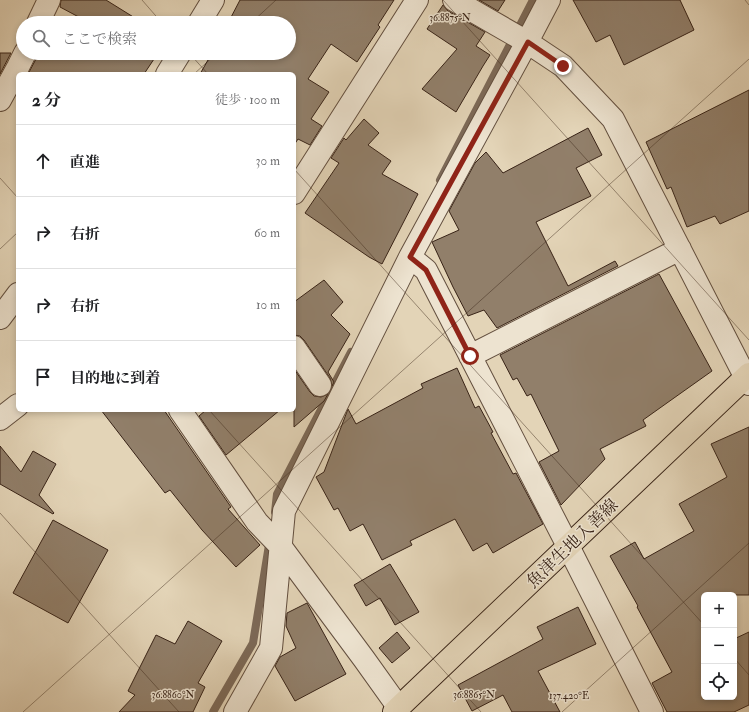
<!DOCTYPE html>
<html lang="ja">
<head>
<meta charset="utf-8">
<style>
  body { margin:0; font-family:"IM FELL Double Pica","Noto Serif JP",serif; background:#f6f6f6; color:#202124 }
  .controls { position:absolute; right:12px; bottom:12px; display:grid; overflow:hidden; border-radius:6px; box-shadow:0 2px 6px #0003 }
  .controls button { width:36px; height:36px; display:grid; place-items:center; padding:0; border:0; border-bottom:1px solid #e0e0e0; background:#fff; color:#202124; font:20px sans-serif }
  .stop { position:absolute; width:12px; height:12px; margin:-9px; border:3px solid #8f2418; border-radius:50%; background:#fff }
  .stop.end { background:#8f2418; border-color:#fff; box-shadow:0 1px 4px #0008 }
  .list { margin:0; padding:0; list-style:none }
  h2 { display:flex; justify-content:space-between; align-items:center; height:52px; margin:0; padding:0 16px; font-size:17px }
  h2 small { font-size:13px; font-weight:400; color:#757577 }
  .list li { display:grid; grid-template-columns:26px 1fr auto; gap:12px; align-items:center; box-sizing:border-box; height:72px; padding:0 16px; border-top:1px solid #e0e0e0 }
  .list b { display:block; font-size:15px; white-space:nowrap }
  .list em { font-size:13px; font-style:normal; color:#757577 }
  .icon { flex:none; width:22px; height:22px; fill:none; stroke:currentColor; stroke-width:2; stroke-linecap:round; stroke-linejoin:round }
  .map { position:relative; flex:none; width:749px; height:712px; overflow:hidden }
  .search { position:absolute; background:#fff; box-shadow:0 2px 6px #0003; left:16px; top:16px; width:280px; height:44px; display:flex; align-items:center; gap:10px; box-sizing:border-box; padding:0 14px; border-radius:22px; color:#757577; font-size:15px }
  .panel { position:absolute; background:#fff; box-shadow:0 2px 6px #0003; left:16px; top:72px; width:280px; height:340px; border-radius:6px }
  .map>svg:first-child { display:block }
  .lines { fill:none; stroke-linecap:round; stroke-linejoin:round }
  .stream { stroke:#7c6957; stroke-width:8 }
  .building { fill:#917f6a; stroke:#382317 }
  .minor-casing { stroke:#634f3f; stroke-width:24 }
  .primary-casing { stroke:#382317; stroke-width:24 }
  .minor { stroke:#ede3d0; stroke-width:22 }
  .primary { stroke:#e3d4b7; stroke-width:22 }
  .route { stroke:#8f2418; stroke-width:5 }
  .ticks { fill:none; stroke:#382317; stroke-width:1; stroke-opacity:0.45 }
  .labels { text-anchor:middle; stroke-width:3; stroke-linejoin:round; paint-order:stroke }
  .street-label { font-size:17px; fill:#382317; stroke:#ede3d0 }
  .ticks-label { font-size:10px; text-anchor:middle; fill:#382317; stroke:#ede3d0; stroke-width:3; stroke-linejoin:round; paint-order:stroke }
</style>
</head>
<body>
<div class="map">
<svg width="749" height="712" viewBox="0 0 749 712">
  <rect width="100%" height="100%" fill="#e3d4b7"/>
  <filter id="stains"><feTurbulence type="fractalNoise" baseFrequency=".005" numOctaves="4"/><feColorMatrix values="0 0 0 0 .2 0 0 0 0 .09 0 0 0 0 .02 0 0 0 .5 -.17"/></filter>
  <radialGradient id="worn" r=".72"><stop offset=".6" stop-color="#630" stop-opacity="0"/><stop offset="1" stop-color="#630" stop-opacity=".3"/></radialGradient>
  <g class="lines">
    <path class="stream" d="M 440,180 L 533,0
      M 275,512 L 277,494 L 351,352
      M 213,712 L 253,643 L 270,539"/>
  </g>
  <path class="building" d="M 61,0 L 106,0 L 143,23 L 90,23 L 60,7 Z
    M 240,0 L 394,0 L 378,25 L 380,27 L 357,62 L 331,44 L 308,79 L 329,92 L 311,119 L 322,126 L 310,145 L 298,139 L 294,145 L 294,74 L 200,74 L 212,53 L 289,53 L 289,23 L 228,23 Z
    M 479,0 L 505,0 L 498,11 Z
    M 573,0 L 680,0 L 694,30 L 624,65 L 610,35 L 596,42 Z
    M 443,5 L 448,11 L 485,32 L 476,46 L 490,55 L 483,66 L 456,112 L 422,89 L 457,49 L 427,29 Z
    M 0,53 L 11,53 L 0,74 Z
    M 37,53 L 158,53 L 144,74 L 28,74 L 36,59 Z
    M 749,90 L 749,211 L 720,224 L 715,216 L 687,227 L 671,187 L 667,189 L 646,142 Z
    M 364,119 L 379,133 L 368,145 L 391,161 L 382,174 L 418,194 L 382,264 L 369,257 L 305,213 L 339,163 L 331,158 L 344,138 L 346,140 Z
    M 588,128 L 602,155 L 576,168 L 591,196 L 536,222 L 568,286 L 615,261 L 618,266 L 497,328 L 484,310 L 468,316 L 453,287 L 432,242 L 459,230 L 449,211 L 475,163 L 486,152 L 503,173 Z
    M 659,274 L 712,371 L 643,420 L 646,426 L 600,449 L 605,459 L 561,505 L 539,462 L 559,451 L 531,394 L 527,396 L 517,378 L 513,380 L 500,355 Z
    M 324,280 L 343,302 L 331,315 L 350,334 L 328,372 L 334,382 L 332,386 L 330,378 L 304,340 L 300,336 L 294,335 L 294,302 Z
    M 457,368 L 475,408 L 479,406 L 493,432 L 491,433 L 513,474 L 516,473 L 543,524 L 493,553 L 487,543 L 473,551 L 455,519 L 410,541 L 412,545 L 382,560 L 363,524 L 350,531 L 338,508 L 334,510 L 316,477 L 324,472 L 348,409 L 356,424 L 423,388 L 421,384 Z
    M 294,369 L 310,392 L 314,396 L 321,397 L 328,394 L 324,401 L 294,427 Z
    M 101,410 L 164,410 L 231,507 L 228,509 L 260,545 L 236,567 L 202,530 L 170,490 L 165,493 Z
    M 206,410 L 280,410 L 226,455 L 199,416 Z
    M 749,427 L 749,595 L 704,595 L 704,697 L 734,697 L 734,639 L 749,632 L 749,705 L 734,712 L 667,712 L 652,683 L 672,672 L 637,607 L 638,606 L 610,556 L 635,542 L 644,559 L 694,531 L 679,504 L 727,477 L 711,444 Z
    M 0,446 L 21,472 L 33,451 L 56,464 L 39,495 L 54,513 L 53,514 L 0,484 Z
    M 53,520 L 108,550 L 68,623 L 13,593 Z
    M 390,564 L 419,612 L 395,625 L 380,598 L 366,606 L 354,585 Z
    M 307,603 L 346,674 L 295,701 L 275,666 L 280,657 L 296,648 L 286,626 L 287,613 Z
    M 578,607 L 596,644 L 538,671 L 560,712 L 512,712 L 503,695 L 472,711 L 458,685 L 543,639 L 537,627 Z
    M 188,621 L 222,641 L 198,683 L 205,687 L 193,712 L 119,712 L 135,695 L 128,691 L 156,635 L 175,644 Z
    M 397,632 L 410,648 L 392,663 L 379,648 Z"/>
  <g class="lines">
    <defs>
      <path id="minor" d="M 454,0 L 527,42 L 563,66 L 613,119 L 749,384
        M 38,23 L 49,0
        M 199,23 L 213,0
        M 167,74 L 180,53
        M 0,100 L 18,67 L 25,53
        M 294,193 L 417,0
        M 410,257 L 527,42 L 549,0
        M 0,318 L 18,294
        M 294,347 L 320,385
        M 470,356 L 680,249
        M 180,410 L 257,522 L 281,547 L 364,659 L 399,708
        M 0,419 L 18,405
        M 235,712 L 271,648 L 284,511 L 410,257 L 426,270 L 568,546 L 652,712"/>
      <path id="primary" d="M 394,712 L 749,374"/>
    </defs>
    <use href="#minor" class="minor-casing"/>
    <use href="#primary" class="primary-casing"/>
    <use href="#minor" class="minor"/>
    <use href="#primary" class="primary"/>
  </g>
  <g class="lines">
    <path class="route" d="M 470,356 L 426,270 L 410,257 L 528,42 L 563,66"/>
  </g>
  <path class="ticks" d="M 142,0 L 162,23M 443,0 L 749,340M 745,0 L 749,5M 251,23 L 276,0M 189,53 L 208,74M 194,74 L 217,53M 294,169 L 704,625M 0,178 L 18,198M 0,249 L 18,232M 209,410 L 481,712M 0,513 L 179,712M 734,658 L 749,675M 23,712 L 749,59M 562,712 L 749,543"/>
  <g class="labels">
    <g class="street-label">
      <text transform="translate(572 543) rotate(-44)" y="6">魚津生地入善線</text>
    </g>
  </g>
  <g class="ticks-label">
    <text x="450" y="21">36.8875°N</text>
    <text x="173" y="698">36.8860°N</text>
    <text x="474" y="698">36.8865°N</text>
    <text x="569" y="699">137.420°E</text>
  </g>
  <rect width="100%" height="100%" filter="url(#stains)"/>
  <rect width="100%" height="100%" fill="url(#worn)"/>
</svg>
<div class="controls">
<button>+</button>
<button>−</button>
<button><svg class="icon" aria-label="locate" viewBox="0 0 24 24"><circle cx="12" cy="12" r="6"/><path d="M12 2v4M12 18v4M2 12h4M18 12h4"/></svg></button>
</div>
<div class="stop" style="left:470px;top:356px"></div>
<div class="stop end" style="left:563px;top:66px"></div>
<div class="search"><svg class="icon" aria-label="search" viewBox="0 0 24 24"><circle cx="10" cy="10" r="6"/><path d="M15 15l6 6"/></svg>ここで検索</div>
<section class="panel">
<h2>2 分<small>徒歩 · 100 m</small></h2>
<ul class="list">
<li><svg class="icon" aria-label="ahead" viewBox="0 0 24 24"><path d="M12 20V5M6 11l6-6 6 6"/></svg><div><b>直進</b></div><em>30 m</em></li>
<li><svg class="icon" aria-label="right" viewBox="0 0 24 24"><path d="M7 20v-9h11M14 6l5 5-5 5"/></svg><div><b>右折</b></div><em>60 m</em></li>
<li><svg class="icon" aria-label="right" viewBox="0 0 24 24"><path d="M7 20v-9h11M14 6l5 5-5 5"/></svg><div><b>右折</b></div><em>10 m</em></li>
<li><svg class="icon" aria-label="arrive" viewBox="0 0 24 24"><path d="M6 21V4h12l-3 4 3 4H6"/></svg><div><b>目的地に到着</b></div></li>
</ul>
</section>
</div>
</body>
</html>
